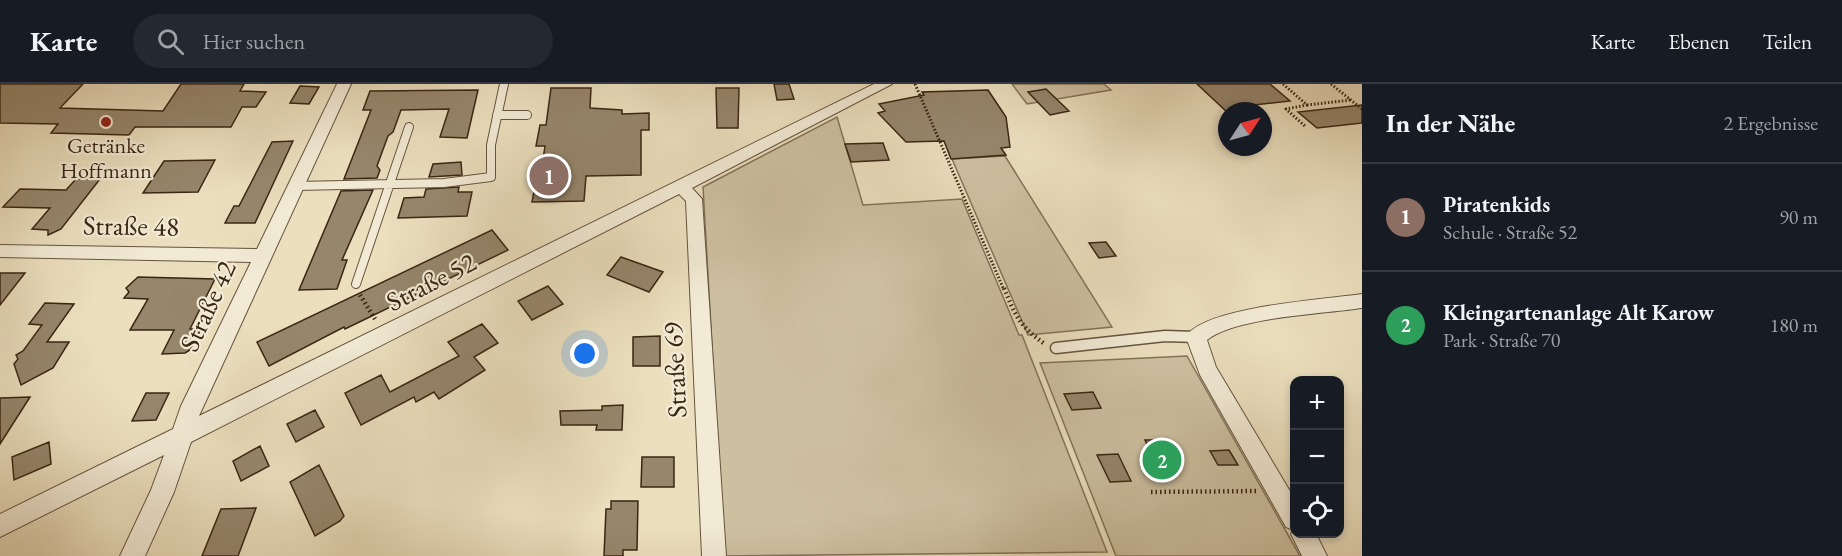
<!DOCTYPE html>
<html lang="de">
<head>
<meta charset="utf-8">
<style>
  body { margin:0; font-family:"EB Garamond",serif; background:#242831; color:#f1f3f6 }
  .controls { position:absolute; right:18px; bottom:18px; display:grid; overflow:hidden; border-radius:12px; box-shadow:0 3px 9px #0003 }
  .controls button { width:54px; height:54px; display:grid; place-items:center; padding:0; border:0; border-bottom:2px solid #363941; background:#171b24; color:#f1f3f6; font:30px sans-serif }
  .compass { position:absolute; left:1218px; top:18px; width:54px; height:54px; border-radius:50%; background:#171b24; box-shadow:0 3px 9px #0003; rotate:54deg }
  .you { position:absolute; left:585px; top:270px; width:21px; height:21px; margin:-15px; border:4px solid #fff; border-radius:50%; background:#1a73e8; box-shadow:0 0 0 9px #1a73e833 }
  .badge { display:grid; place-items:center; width:39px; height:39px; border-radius:50%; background:#0f766e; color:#fff; font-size:20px; font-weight:700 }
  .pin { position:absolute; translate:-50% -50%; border:3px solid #fff; box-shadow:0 2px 6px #0006 }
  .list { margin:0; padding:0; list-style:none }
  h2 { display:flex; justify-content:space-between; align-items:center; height:78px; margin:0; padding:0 24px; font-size:26px }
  h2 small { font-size:20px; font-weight:400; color:#9ea1a6 }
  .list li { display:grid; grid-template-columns:39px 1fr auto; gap:18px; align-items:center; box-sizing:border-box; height:108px; padding:0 24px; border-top:2px solid #363941 }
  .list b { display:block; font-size:22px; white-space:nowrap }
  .list p { margin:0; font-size:20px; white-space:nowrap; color:#9ea1a6 }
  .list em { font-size:20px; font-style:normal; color:#9ea1a6 }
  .icon { flex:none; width:33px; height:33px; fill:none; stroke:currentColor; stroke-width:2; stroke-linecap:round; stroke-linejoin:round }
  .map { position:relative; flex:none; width:1362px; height:472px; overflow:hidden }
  header { display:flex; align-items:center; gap:36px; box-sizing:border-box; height:84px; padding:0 30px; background:#171b24; border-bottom:2px solid #363941 }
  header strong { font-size:28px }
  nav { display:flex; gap:33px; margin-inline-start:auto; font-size:21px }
  .search { width:420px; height:54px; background:#242831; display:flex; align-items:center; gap:15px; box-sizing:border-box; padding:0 21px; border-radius:33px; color:#9ea1a6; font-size:22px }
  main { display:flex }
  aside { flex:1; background:#171b24 }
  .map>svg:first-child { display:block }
  .green { fill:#cdc0a1; stroke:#83735a; stroke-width:1.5 }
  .building { fill:#96866c; stroke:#392613; stroke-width:1.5 }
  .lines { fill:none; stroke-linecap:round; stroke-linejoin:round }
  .lane-far1-casing { stroke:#66543e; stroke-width:10 }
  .lane-casing { stroke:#66543e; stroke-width:13 }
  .street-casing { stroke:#66543e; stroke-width:2 }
  .path-far1 { stroke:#392613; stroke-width:3; stroke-dasharray:1.5 2; stroke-linecap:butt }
  .path { stroke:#392613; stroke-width:4.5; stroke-dasharray:1.5 3; stroke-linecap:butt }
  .lane-far1 { stroke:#f2ead5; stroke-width:8 }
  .lane { stroke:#f2ead5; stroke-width:10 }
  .street { fill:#f2ead5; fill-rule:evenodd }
  .poi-dot { fill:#8f2418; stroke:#f2ead5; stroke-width:2 }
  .labels { text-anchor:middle; stroke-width:4.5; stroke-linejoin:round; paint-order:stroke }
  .far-poi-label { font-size:22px; fill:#392613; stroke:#f2ead5 }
  .street-label { font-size:27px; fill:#392613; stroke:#f2ead5 }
</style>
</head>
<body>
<header>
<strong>Karte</strong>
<div class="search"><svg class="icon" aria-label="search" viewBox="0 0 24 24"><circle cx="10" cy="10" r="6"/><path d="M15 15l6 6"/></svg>Hier suchen</div>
<nav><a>Karte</a><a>Ebenen</a><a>Teilen</a></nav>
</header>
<main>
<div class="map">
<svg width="1362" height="472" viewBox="0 0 1362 472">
  <rect width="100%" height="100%" fill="#ebdfbe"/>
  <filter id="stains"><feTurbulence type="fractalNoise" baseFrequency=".00333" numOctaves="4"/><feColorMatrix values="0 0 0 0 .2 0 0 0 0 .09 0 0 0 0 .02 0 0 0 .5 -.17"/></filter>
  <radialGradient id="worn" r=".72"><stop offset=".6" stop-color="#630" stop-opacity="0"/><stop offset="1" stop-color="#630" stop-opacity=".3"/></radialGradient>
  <path class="green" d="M 1012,0 L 1104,0 L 1111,6 L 1027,20 Z
    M 837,33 L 863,121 L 962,115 L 1019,251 L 1022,251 L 1107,468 L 724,472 L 703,103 Z
    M 1005,72 L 1112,243 L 1028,251 L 952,75 Z
    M 1187,272 L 1300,472 L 1116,472 L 1040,279 Z"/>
  <path class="building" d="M 0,0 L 83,0 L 60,24 L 163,27 L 181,0 L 244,0 L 240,7 L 266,8 L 256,23 L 242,23 L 231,43 L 135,43 L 129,51 L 51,49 L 58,40 L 0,39 Z
    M 774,0 L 789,0 L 794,15 L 777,16 Z
    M 1197,0 L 1270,0 L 1290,17 L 1244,22 L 1249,26 L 1227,28 Z
    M 300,2 L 319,3 L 309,20 L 290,19 Z
    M 551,4 L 591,4 L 590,24 L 622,26 L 622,30 L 649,29 L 649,46 L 641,46 L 641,91 L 586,92 L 584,117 L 532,118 L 535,102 L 539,102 L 545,62 L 536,62 L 540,41 L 546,41 Z
    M 716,4 L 739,4 L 738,44 L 717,44 Z
    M 1046,5 L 1069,27 L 1050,31 L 1028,8 Z
    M 478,6 L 467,54 L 440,53 L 449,25 L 401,26 L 393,48 L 388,52 L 377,82 L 380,86 L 377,94 L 344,95 L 371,26 L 363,26 L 370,7 Z
    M 988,6 L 1006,33 L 1010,63 L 1001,64 L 1006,71 L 951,75 L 944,57 L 906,58 L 878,29 L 885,27 L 879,20 L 924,11 L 922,8 Z
    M 1362,21 L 1362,39 L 1317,44 L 1298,28 Z
    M 293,57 L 255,139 L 225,139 L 234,122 L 239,122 L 272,58 Z
    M 883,59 L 889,76 L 851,78 L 845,60 Z
    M 215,76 L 198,108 L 143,109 L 164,77 Z
    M 461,78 L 462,91 L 429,93 L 433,80 Z
    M 76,95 L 100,95 L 61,145 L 48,151 L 48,146 L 32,145 L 50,124 L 3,123 L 20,105 L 66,106 Z
    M 459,103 L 458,108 L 472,108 L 467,132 L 398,134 L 404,114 L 424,113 L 426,105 Z
    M 373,106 L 342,176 L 347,176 L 337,205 L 299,206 L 341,107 Z
    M 492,146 L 508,166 L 345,245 L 344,243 L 269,282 L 257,258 Z
    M 1106,158 L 1116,172 L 1099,174 L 1089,159 Z
    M 621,173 L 663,188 L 649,208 L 607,191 Z
    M 0,189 L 25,189 L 0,221 Z
    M 138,193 L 215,195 L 190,245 L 201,245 L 190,266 L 185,269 L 162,270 L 174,246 L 130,246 L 148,215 L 124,214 L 129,208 L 126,204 Z
    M 548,202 L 563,220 L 532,236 L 518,217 Z
    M 45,219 L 74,220 L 47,258 L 69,258 L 53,284 L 21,301 L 14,280 L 18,275 L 16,271 L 23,267 L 42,241 L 29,240 Z
    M 482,240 L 498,259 L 474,273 L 485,286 L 439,315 L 434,308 L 416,318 L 414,313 L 361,341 L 345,309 L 381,291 L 390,308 L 459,272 L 448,258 Z
    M 660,252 L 660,282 L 633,282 L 633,253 Z
    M 1093,308 L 1101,324 L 1072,326 L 1064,310 Z
    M 146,309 L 169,309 L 156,336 L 132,337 Z
    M 30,313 L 0,360 L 0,314 Z
    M 623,321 L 622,346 L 596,346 L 597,341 L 561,341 L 560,327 L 602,326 L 602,322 Z
    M 315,326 L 324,343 L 296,358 L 287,340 Z
    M 1145,356 L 1165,356 L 1175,377 L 1155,377 Z
    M 49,358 L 51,380 L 14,396 L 12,373 Z
    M 260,362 L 269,382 L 241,397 L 233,377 Z
    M 1229,366 L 1238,381 L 1218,381 L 1210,367 Z
    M 1118,370 L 1131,397 L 1110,398 L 1097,371 Z
    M 642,373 L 674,373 L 674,403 L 641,403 Z
    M 319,381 L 344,432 L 340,437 L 315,452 L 290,398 Z
    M 611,417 L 638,417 L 637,466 L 623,466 L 623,472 L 604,472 L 606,425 L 611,425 Z
    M 256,424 L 238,472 L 202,472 L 221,425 Z"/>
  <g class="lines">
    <defs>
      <path id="lane-far1" d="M 497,31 L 527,31
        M 295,102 L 444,99 L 491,93 L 491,61 L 504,0
        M 356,200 L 409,43"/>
      <path id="lane" d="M 1056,264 L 1165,252 L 1196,253"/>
      <path id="street" d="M 337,0 L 351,0 L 199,332 L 874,0 L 892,0 L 692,104 L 702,115 L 726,472 L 702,472 L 686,117 L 679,110 L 191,358 L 174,408 L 145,472 L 120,472 L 151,406 L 164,371 L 0,453 L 0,430 L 173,345 L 181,322 L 251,178 L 0,173 L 0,161 L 257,165 Z
        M 1362,210 L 1362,224 C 1323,230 1236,233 1207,256 L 1216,283 L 1294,414 L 1294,450 L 1316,450 L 1327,472 L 1302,472 L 1291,450 L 1293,446 L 1286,443 L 1200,291 L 1186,253 C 1202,223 1327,215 1362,210 Z"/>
    </defs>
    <use href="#lane-far1" class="lane-far1-casing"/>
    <use href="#lane" class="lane-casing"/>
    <use href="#street" class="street-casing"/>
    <path class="path-far1" d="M 915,0 L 1004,206
      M 1283,0 L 1307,21 L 1286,25 L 1306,43
      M 1331,0 L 1362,25
      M 1307,21 L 1351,16"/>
    <path class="path" d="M 1004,204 C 1015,231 1020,243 1045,260
      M 360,211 L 375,235
      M 1151,408 L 1257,407"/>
    <use href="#lane-far1" class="lane-far1"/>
    <use href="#lane" class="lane"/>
    <use href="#street" class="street"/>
  </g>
  <circle class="poi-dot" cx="106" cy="38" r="6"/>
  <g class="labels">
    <g class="far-poi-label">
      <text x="106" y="69">Getränke<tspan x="106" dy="25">Hoffmann</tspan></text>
    </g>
    <g class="street-label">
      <text transform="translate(131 142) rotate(1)" y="9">Straße 48</text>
      <text transform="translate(431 198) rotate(-27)" y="9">Straße 52</text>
      <text transform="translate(208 222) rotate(-65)" y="9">Straße 42</text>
      <text transform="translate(675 286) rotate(-93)" y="9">Straße 69</text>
    </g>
  </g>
  <rect width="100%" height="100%" filter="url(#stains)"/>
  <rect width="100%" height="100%" fill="url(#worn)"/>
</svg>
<div class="controls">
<button>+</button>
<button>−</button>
<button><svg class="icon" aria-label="locate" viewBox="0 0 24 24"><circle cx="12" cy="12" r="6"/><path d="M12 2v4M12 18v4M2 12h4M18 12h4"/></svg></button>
</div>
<svg class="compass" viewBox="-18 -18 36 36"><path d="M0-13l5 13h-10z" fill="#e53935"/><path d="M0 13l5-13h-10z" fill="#9ea1a6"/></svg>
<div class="you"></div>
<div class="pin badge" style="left:549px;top:92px;background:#8d6e63">1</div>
<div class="pin badge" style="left:1162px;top:376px;background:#2e9e5b">2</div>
</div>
<aside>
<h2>In der Nähe<small>2 Ergebnisse</small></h2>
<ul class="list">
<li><span class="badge" style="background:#8d6e63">1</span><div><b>Piratenkids</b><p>Schule · Straße 52</p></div><em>90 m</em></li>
<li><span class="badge" style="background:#2e9e5b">2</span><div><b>Kleingartenanlage Alt Karow</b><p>Park · Straße 70</p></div><em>180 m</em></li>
</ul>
</aside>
</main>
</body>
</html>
